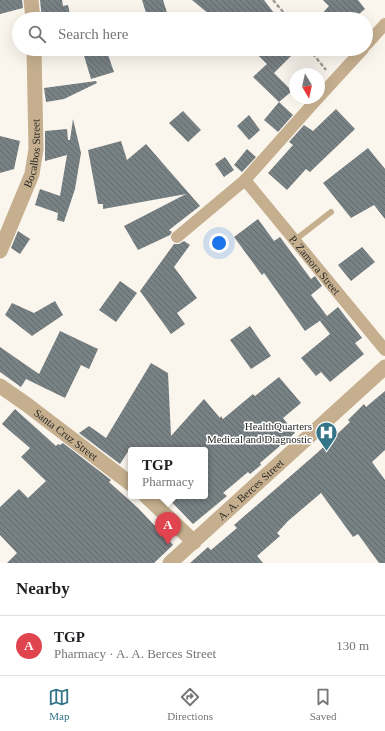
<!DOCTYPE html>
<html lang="en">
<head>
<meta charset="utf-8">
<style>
  body { margin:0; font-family:Georgia,serif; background:#f2f2f2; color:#202124 }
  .compass { position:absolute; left:289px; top:68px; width:36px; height:36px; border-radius:50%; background:#fff; box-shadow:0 4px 16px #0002; rotate:171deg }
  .you { position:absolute; left:219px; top:243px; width:14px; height:14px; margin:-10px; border:3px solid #fff; border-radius:50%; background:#1a73e8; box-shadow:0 0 0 6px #1a73e833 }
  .badge { display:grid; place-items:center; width:26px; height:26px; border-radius:50%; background:#337587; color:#fff; font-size:13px; font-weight:700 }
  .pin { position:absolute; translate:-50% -33px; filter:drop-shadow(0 1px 2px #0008) }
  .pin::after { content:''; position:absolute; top:21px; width:14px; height:12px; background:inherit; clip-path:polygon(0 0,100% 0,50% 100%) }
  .popup { position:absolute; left:128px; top:447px; width:80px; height:52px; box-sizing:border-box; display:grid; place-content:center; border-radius:4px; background:#fff; filter:drop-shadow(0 1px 3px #0005); font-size:13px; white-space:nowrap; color:#757577 }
  .popup b { font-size:15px; color:#202124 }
  .popup::after { content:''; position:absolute; left:50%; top:100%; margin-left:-8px; border:8px solid transparent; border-top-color:#fff }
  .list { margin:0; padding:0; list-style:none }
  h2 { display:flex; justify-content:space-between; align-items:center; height:52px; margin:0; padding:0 16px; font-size:17px }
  h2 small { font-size:13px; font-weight:400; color:#757577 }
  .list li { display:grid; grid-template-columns:26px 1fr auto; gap:12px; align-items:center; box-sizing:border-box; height:60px; padding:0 16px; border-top:1px solid #e0e0e0 }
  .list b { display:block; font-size:15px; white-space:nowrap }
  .list p { margin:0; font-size:13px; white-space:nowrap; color:#757577 }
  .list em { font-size:13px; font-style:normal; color:#757577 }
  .icon { flex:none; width:22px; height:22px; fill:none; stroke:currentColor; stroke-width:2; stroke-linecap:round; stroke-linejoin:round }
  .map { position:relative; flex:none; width:385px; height:563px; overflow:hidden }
  .search { position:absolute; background:#fff; box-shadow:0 4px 16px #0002; left:12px; right:12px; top:12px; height:44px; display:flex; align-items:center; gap:10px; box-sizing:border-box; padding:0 14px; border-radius:22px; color:#757577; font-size:15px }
  .sheet { height:112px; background:#fff }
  nav { display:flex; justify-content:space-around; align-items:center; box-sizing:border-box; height:56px; border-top:1px solid #e0e0e0; background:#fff; font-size:11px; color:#757577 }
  nav a { display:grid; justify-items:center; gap:2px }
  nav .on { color:#337587 }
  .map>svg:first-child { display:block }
  .building { fill:url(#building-back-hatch) }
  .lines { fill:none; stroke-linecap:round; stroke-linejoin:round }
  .path { stroke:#a19e98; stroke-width:2.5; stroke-dasharray:4 2; stroke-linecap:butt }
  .service { stroke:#c5af8e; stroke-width:6 }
  .minor { stroke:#c5af8e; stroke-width:12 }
  .tertiary { stroke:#c5af8e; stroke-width:15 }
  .labels { text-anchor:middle; stroke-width:3; stroke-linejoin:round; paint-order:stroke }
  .street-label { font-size:11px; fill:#2a2926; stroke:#fff }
  .poi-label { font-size:11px; fill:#2a2926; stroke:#fff; text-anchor:end }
</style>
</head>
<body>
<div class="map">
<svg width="385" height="563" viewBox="0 0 385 563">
  <defs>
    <pattern id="building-back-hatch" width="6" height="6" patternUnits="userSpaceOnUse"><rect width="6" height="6" fill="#788184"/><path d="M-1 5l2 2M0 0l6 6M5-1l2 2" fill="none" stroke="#636a6c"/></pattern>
  </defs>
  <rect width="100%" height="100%" fill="#faf5ed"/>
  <path class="building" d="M 0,0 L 22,0 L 23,8 L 0,14 Z
    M 40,0 L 62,0 L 63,6 L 68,5 L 71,19 L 42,19 Z
    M 142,0 L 163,0 L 169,19 L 148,19 Z
    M 192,0 L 264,0 L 274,13 L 266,19 L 215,19 Z
    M 323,0 L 358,0 L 365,9 L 353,19 L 317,19 L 329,6 Z
    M 82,49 L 106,49 L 114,72 L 91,79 Z
    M 265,49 L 287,49 L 292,55 L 274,73 L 292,91 L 279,102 L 253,77 L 267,64 L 258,55 Z
    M 96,81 L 97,83 L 64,99 L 46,102 L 44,88 Z
    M 279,102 L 293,115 L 278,132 L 264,120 Z
    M 336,109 L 355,129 L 310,172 L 306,169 L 287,190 L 268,173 L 293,145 L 289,142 L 304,125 L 313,131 Z
    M 183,111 L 201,130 L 188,142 L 169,123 Z
    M 249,115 L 260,130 L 249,140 L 237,126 Z
    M 73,119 L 81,153 L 75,189 L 64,222 L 57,220 L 58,213 L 35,205 L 40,189 L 60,196 L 67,155 L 45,161 L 45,131 L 67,129 L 68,140 L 70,140 Z
    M 0,136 L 20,141 L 14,169 L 0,173 Z
    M 121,141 L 127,160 L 146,144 L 200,206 L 169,230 L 172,232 L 170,235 L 138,250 L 124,226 L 186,194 L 103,209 L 103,204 L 98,204 L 88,150 Z
    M 368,148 L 385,169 L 385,219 L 374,205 L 351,218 L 323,183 Z
    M 247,149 L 256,157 L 242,172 L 234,165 Z
    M 225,157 L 234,170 L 224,177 L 215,164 Z
    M 258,219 L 274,241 L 280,237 L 311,279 L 315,276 L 322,286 L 311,295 L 327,316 L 338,307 L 362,338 L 355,343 L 364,354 L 330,382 L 321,372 L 316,376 L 301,358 L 330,334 L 320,321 L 324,318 L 305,331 L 264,273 L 262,275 L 234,237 Z
    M 18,231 L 30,239 L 20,254 L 11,248 Z
    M 184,241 L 190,245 L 174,267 L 197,298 L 177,313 L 185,324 L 171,334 L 140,291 L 174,244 L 179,244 Z
    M 362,247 L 375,262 L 351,281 L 338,265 Z
    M 120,281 L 137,293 L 116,322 L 99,310 Z
    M 55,301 L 63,315 L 32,336 L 5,315 L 12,303 L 34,313 Z
    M 250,326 L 271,356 L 251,369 L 230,340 Z
    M 60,331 L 98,349 L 89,369 L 81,365 L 65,398 L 26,379 L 21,387 L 0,372 L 0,347 L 39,374 Z
    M 151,363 L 168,373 L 171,436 L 204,399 L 220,418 L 221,416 L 223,419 L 253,394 L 255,396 L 279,377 L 301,403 L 283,418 L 295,433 L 260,463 L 261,465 L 250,474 L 248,472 L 223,493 L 227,496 L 193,524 L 166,496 L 205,496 L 205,450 L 129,450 L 120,464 L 79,433 L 89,426 L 106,438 Z
    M 385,391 L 385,450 L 372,462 L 385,480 L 385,563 L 379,563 L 358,534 L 353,537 L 321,493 L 288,521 L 277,533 L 280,536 L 257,556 L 263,563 L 190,563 L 208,547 L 211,550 L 237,528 L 234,525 L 317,453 L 350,422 L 348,420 L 364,404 L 366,407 Z
    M 15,409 L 56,446 L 58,444 L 60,445 L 63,443 L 111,480 L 109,482 L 138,508 L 173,545 L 154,563 L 7,563 L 17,553 L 0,535 L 0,507 L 19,489 L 28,498 L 46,481 L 21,457 L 30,448 L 2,424 Z"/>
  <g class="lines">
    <path class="path" d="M 273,0 L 289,19
      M 309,49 L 326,70"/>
    <path class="service" d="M 295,240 L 331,212"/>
    <g class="minor">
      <path d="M 366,45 L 385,24"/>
      <path d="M 319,97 L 363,49"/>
      <path id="s1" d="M 245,180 L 385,350"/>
      <path d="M 177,237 L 245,180 L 318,98"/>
    </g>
    <g class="tertiary">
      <path d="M 31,0 L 33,19"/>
      <path id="s2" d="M 0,251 L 32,174 L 36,149 L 34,49"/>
      <path id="s3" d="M 0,386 L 26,404 L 131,484"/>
      <path d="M 146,496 L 194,542"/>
      <path id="s4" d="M 170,563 L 385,367"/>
    </g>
  </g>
  <defs>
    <symbol id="hospital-pin" viewBox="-11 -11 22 30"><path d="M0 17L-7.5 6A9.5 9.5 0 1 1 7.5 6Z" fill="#337587" stroke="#fff"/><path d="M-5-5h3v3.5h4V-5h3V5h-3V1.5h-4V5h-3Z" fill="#fff"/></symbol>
  </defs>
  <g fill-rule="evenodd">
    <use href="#hospital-pin" x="314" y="420" width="25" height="34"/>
  </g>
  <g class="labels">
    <g class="street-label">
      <text dy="4" stroke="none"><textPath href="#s2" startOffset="104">Bocalbos Street</textPath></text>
      <text dy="4" stroke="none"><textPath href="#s1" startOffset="110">P. Zamora Street</textPath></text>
      <text dy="4" stroke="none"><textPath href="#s3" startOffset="82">Santa Cruz Street</textPath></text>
      <text dy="4" stroke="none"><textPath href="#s4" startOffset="109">A. A. Berces Street</textPath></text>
    </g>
    <g class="poi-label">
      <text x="312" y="430">HealthQuarters<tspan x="312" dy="13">Medical and Diagnostic</tspan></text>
    </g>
  </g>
</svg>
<svg class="compass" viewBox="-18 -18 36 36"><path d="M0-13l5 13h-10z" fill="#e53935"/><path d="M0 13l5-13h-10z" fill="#757577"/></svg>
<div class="you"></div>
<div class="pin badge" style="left:168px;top:545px;background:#e0444e">A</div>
<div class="popup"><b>TGP</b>Pharmacy</div>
<div class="search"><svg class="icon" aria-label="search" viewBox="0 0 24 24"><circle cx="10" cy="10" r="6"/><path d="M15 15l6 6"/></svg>Search here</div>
</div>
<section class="sheet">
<h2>Nearby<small></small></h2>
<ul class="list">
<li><span class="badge" style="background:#e0444e">A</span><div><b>TGP</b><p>Pharmacy · A. A. Berces Street</p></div><em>130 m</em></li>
</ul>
</section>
<nav>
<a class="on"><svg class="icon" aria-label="map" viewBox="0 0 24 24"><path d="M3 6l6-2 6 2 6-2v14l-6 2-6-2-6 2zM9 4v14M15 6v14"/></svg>Map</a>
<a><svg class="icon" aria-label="directions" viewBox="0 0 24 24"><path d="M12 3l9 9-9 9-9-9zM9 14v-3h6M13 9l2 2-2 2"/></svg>Directions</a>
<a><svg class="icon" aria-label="saved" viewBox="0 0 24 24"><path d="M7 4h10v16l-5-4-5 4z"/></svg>Saved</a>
</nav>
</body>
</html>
